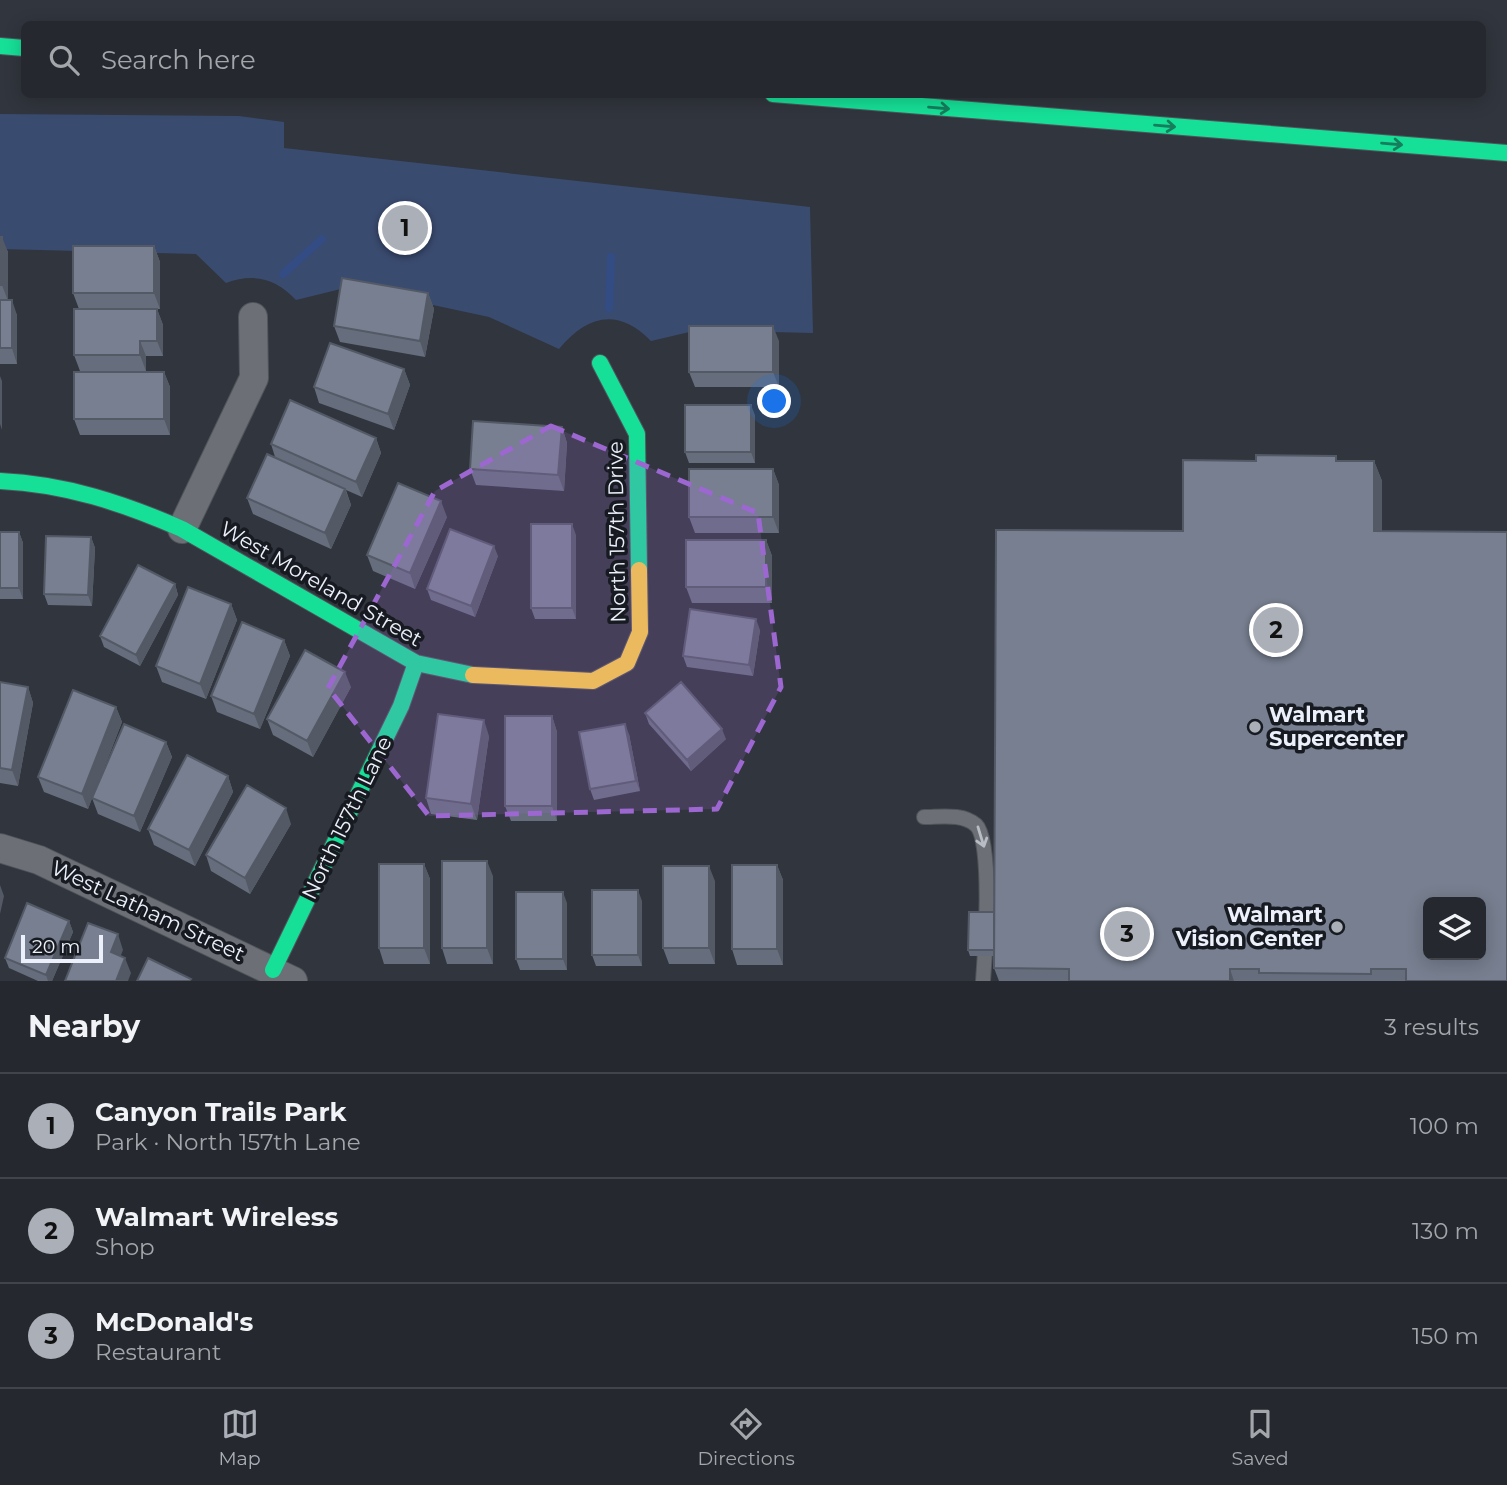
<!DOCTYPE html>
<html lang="en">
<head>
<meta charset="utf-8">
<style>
  body { margin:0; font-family:Montserrat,sans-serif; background:#2d3036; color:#f1f3f6 }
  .controls { position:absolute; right:21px; bottom:21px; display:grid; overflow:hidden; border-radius:10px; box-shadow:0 4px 18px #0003 }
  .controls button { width:63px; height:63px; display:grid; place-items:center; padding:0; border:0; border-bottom:2px solid #42444a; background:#25282e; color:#f1f3f6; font:35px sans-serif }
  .scale { position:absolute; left:21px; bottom:18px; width:82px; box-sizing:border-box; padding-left:7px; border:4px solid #ebf0fa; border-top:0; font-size:19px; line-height:24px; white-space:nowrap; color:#ebf0fa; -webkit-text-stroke:5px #171b21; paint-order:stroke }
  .you { position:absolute; left:775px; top:402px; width:24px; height:24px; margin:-18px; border:5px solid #fff; border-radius:50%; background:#1a73e8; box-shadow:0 0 0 10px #1a73e833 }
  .badge { display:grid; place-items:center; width:46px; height:46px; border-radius:50%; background:#aaafb8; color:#111; font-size:23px; font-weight:700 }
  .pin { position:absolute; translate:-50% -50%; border:4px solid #fff; box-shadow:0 2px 7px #0006 }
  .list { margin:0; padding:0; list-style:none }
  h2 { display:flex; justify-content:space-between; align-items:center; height:91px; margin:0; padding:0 28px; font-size:30px }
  h2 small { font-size:23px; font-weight:400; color:#a3a6aa }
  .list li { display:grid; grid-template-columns:46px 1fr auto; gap:21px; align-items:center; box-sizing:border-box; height:105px; padding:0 28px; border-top:2px solid #42444a }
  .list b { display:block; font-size:26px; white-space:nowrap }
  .list p { margin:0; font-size:23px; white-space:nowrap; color:#a3a6aa }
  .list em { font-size:23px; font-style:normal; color:#a3a6aa }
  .icon { flex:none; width:38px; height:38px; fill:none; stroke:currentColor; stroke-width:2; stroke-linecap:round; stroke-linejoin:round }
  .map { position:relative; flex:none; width:1507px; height:981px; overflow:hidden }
  .search { position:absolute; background:#25282e; box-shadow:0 4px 18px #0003; left:21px; right:21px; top:21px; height:77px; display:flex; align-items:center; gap:18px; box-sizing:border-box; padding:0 24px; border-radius:10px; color:#a3a6aa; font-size:26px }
  .sheet { height:406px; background:#25282e }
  nav { display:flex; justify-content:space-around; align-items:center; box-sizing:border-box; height:98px; border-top:2px solid #42444a; background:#25282e; font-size:19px; color:#a3a6aa }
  nav a { display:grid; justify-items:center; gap:4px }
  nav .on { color:#aaafb8 }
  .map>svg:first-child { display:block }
  .green { fill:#3a4b70 }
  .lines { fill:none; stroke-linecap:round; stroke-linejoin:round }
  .stream { stroke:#344c84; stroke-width:8 }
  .lane-casing { stroke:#50545b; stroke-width:16 }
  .street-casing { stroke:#50545b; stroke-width:30 }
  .fast-casing { stroke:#50545b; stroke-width:18 }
  .slow-casing { stroke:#50545b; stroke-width:18 }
  .lane { stroke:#6c7076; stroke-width:14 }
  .street { stroke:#6c7076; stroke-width:28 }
  .fast { stroke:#16e098; stroke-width:16 }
  .slow { stroke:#ffcf43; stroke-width:16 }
  .wall { fill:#666d7c }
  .shaded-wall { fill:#535965 }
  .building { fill:#777f90; stroke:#535965; stroke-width:2; fill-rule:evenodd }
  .oneway { stroke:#167e5c }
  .oneway2 { stroke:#b8bdc5 }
  .marked { fill:#9d67d1; fill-opacity:0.2; stroke:#9d67d1; stroke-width:5; stroke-dasharray:14 9; stroke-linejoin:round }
  .poi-dot { fill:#aaafb8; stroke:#171b21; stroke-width:2.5 }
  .labels { text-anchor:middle; stroke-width:7; stroke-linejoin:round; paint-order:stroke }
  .street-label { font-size:21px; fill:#ebf0fa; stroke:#171b21 }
  .poi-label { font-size:21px; font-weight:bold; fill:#ebf0fa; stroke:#171b21; text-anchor:start }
</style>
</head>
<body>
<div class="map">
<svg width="1507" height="981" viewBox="0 0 1507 981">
  <rect width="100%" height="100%" fill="#31353d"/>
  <path class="green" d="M 0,114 L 239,116 L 284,122 L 284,148 L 810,207 L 813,333 L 698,330 L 651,341 C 618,307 587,315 559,349 L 489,317 L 349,287 L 296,300 C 276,278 253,273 226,283 L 196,254 L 0,249 Z"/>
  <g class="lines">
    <path class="stream" d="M 283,274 L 322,239
      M 609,308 L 611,257"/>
    <defs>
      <path id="lane" d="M 924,817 C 940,817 963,813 976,825 C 993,841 985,955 983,981"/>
      <path id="street" d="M 182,529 L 254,378 L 253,317
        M 0,848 L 39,860 L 293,981"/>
      <path id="fast" d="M 0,46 L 24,48
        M 773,94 L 1507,153
        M 600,363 L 637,434 L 639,570
        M 0,481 C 65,484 123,503 182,529 L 416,663 L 473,675
        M 273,970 L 401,706 L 416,663"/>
      <path id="slow" d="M 473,675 L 593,681 L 627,663 L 640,632 L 639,570"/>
    </defs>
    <use href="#lane" class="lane-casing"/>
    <use href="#street" class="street-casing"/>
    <use href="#fast" class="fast-casing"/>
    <use href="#slow" class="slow-casing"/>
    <use href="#lane" class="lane"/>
    <use href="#street" class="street"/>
    <use href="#fast" class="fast"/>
    <use href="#slow" class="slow"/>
  </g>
  <path class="wall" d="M 0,237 L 8,252 L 8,300 L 17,315 L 17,364 L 0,364 Z
    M 154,246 L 160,262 L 160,309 L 157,309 L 163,325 L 163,356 L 146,356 L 146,371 L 80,371 L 74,355 L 79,309 L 73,293 Z
    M 428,293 L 434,309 L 425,357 L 340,342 L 334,326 Z
    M 779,341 L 779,387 L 695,387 L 689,372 Z
    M 404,369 L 410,385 L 394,430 L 319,403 L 314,387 Z
    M 164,372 L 170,387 L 170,435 L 80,435 L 74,419 Z
    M 755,415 L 755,463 L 689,463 L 685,452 Z
    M 562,427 L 567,443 L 564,491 L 476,485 L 470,469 Z
    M 376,438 L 381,453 L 362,497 L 346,490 L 351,505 L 331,549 L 253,514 L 247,498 L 275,457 L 271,444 Z
    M 1339,461 L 1374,461 L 1382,481 L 1382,531 L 1507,981 L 999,981 L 994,968 L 994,956 L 970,956 L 968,950 L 994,912 L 1183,531 Z
    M 773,469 L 779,485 L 779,533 L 695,533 L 689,517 Z
    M 447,517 L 415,589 L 373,571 L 367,555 Z
    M 0,532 L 19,532 L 23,543 L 23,599 L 0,599 Z
    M 576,535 L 576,619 L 535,619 L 531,608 Z
    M 91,537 L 95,548 L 92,606 L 48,605 L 44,594 Z
    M 766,540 L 772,556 L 772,603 L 692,603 L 686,587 Z
    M 498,556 L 475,617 L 431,600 L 427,589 Z
    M 175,584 L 178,595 L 140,666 L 104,647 L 100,636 Z
    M 231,604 L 237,620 L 206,699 L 162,682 L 156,666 Z
    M 760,630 L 753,676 L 687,667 L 683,656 Z
    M 284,640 L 290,656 L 260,729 L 217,712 L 211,696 Z
    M 0,682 L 28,687 L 33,703 L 18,786 L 0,783 Z
    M 351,687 L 313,757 L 273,735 L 267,719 Z
    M 116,707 L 122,722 L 93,797 L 166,742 L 172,757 L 140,832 L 98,814 L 92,798 L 88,809 L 44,792 L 38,777 Z
    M 645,713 L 726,739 L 691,771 L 649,724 Z
    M 552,716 L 557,732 L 557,821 L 511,821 L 505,806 Z
    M 629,734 L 640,791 L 594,800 L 590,789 Z
    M 489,736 L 477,820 L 431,814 L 426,798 Z
    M 228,776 L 233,792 L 195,866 L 154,845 L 148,829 Z
    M 291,824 L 250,894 L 211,871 L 206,855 Z
    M 424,864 L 430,879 L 430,964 L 384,964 L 379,948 Z
    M 777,865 L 783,880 L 783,965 L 737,965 L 732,949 Z
    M 493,876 L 493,964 L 447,964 L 442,948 Z
    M 715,881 L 715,964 L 669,964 L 663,948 Z
    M 642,901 L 642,966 L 596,966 L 592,955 Z
    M 567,903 L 567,970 L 520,970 L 516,959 Z
    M 69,921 L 73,932 L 52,981 L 38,981 L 9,968 L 5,958 Z"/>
  <path class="shaded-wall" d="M 2,237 L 8,252 L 8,301 L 2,285 Z
    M 154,246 L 160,262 L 160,309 L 154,293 Z
    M 428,293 L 434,309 L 425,357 L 420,341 Z
    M 12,300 L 17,315 L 17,364 L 12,348 Z
    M 157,309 L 163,325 L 163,356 L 157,341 Z
    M 773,326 L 779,341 L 779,387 L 773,372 Z
    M 140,341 L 146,356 L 146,371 L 140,355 Z
    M 404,369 L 410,385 L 394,430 L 388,414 Z
    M 164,372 L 170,387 L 170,435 L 164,419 Z
    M 0,376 L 2,381 L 2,430 L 0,424 Z
    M 751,405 L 755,415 L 755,463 L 751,452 Z
    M 562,427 L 567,443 L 564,491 L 558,475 Z
    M 376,438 L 381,453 L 362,497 L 356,482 Z
    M 1374,461 L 1382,481 L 1382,551 L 1374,531 Z
    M 773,469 L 779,485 L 779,533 L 773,517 Z
    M 345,489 L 351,505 L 331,549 L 325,533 Z
    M 441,501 L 447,517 L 415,589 L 410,573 Z
    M 572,524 L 576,535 L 576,619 L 572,608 Z
    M 19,532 L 23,543 L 23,599 L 19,588 Z
    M 91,537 L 95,548 L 92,606 L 88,595 Z
    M 766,540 L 772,556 L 772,603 L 766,587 Z
    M 494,546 L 498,556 L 475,617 L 471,606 Z
    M 175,584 L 178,595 L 140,666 L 136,655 Z
    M 231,604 L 237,620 L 206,699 L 200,684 Z
    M 756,619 L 760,630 L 753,676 L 749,665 Z
    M 284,640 L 290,656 L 260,729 L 254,714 Z
    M 345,672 L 351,687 L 313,757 L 307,741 Z
    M 28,687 L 33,703 L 18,786 L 12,770 Z
    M 116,707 L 122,722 L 88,809 L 82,794 Z
    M 552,716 L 557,732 L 557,821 L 552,806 Z
    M 484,720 L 489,736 L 477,820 L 471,804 Z
    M 625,724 L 629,734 L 640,791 L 636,781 Z
    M 722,729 L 726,739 L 691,771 L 687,760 Z
    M 166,742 L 172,757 L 140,832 L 134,816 Z
    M 228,776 L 233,792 L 195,866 L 189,850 Z
    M 286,808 L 291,824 L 250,894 L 245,878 Z
    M 487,861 L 493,876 L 493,964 L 487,948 Z
    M 424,864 L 430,879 L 430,964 L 424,948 Z
    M 777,865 L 783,880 L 783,965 L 777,949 Z
    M 709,866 L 715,881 L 715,964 L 709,948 Z
    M 0,885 L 4,896 L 0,914 Z
    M 638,890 L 642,901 L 642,966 L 638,955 Z
    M 563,892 L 567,903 L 567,970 L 563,959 Z
    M 69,921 L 73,932 L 52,981 L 48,981 L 46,975 Z
    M 118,934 L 123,950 L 116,968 L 111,952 Z
    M 125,958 L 131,973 L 128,981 L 116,981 Z
    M 1230,969 L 1234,981 L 1230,981 Z"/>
  <path class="building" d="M 0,237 L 2,237 L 2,285 L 0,285 Z
    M 73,246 L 154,246 L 154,293 L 73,293 Z
    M 342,278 L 428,293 L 420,341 L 334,326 Z
    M 0,300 L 12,300 L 12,348 L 0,348 Z
    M 74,309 L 157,309 L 157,341 L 140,341 L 140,355 L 74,355 Z
    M 689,326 L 773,326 L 773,372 L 689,372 Z
    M 330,343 L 404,369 L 388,414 L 314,387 Z
    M 74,372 L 164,372 L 164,419 L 74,419 Z
    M 290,400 L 376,438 L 356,482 L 271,444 Z
    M 685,405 L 751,405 L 751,452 L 685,452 Z
    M 473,421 L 562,427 L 558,475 L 470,469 Z
    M 267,454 L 345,489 L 325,533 L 247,498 Z
    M 1256,455 L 1336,456 L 1336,461 L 1374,461 L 1374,531 L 1507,532 L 1507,981 L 1406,981 L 1406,969 L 1371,969 L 1371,974 L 1259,973 L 1259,969 L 1230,969 L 1230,981 L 1069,981 L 1069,969 L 994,968 L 996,530 L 1183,531 L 1183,460 L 1256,461 ZM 1428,902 L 1481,902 L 1481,955 L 1428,955 Z
    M 689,469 L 773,469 L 773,517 L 689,517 Z
    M 398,483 L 441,501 L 410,573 L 367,555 Z
    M 531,524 L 572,524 L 572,608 L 531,608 Z
    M 450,529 L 494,546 L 471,606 L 427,589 Z
    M 0,532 L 19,532 L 19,588 L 0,588 Z
    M 46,536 L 91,537 L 88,595 L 44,594 Z
    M 686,540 L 766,540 L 766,587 L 686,587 Z
    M 138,565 L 175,584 L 136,655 L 100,636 Z
    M 188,587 L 231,604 L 200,684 L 156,666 Z
    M 690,609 L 756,619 L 749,665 L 683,656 Z
    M 242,622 L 284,640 L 254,714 L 211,696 Z
    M 305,650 L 345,672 L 307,741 L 267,719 Z
    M 0,682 L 28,687 L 12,770 L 0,768 Z
    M 681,682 L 722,729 L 687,760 L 645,713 Z
    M 73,690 L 116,707 L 82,794 L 38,777 Z
    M 438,714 L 484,720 L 471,804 L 426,798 Z
    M 505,716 L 552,716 L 552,806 L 505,806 Z
    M 124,724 L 166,742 L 134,816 L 92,798 Z
    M 625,724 L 636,781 L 590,789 L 579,732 Z
    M 187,755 L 228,776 L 189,850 L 148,829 Z
    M 247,785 L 286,808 L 245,878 L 206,855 Z
    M 442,861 L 487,861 L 487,948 L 442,948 Z
    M 379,864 L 424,864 L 424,948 L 379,948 Z
    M 732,865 L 777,865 L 777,949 L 732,949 Z
    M 663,866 L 709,866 L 709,948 L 663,948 Z
    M 592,890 L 638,890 L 638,955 L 592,955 Z
    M 516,892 L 563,892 L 563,959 L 516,959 Z
    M 27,903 L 69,921 L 46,975 L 5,958 Z
    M 969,912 L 994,912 L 994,950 L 968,950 Z
    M 88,923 L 118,934 L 111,952 L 125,958 L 116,981 L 65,981 Z
    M 148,958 L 191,979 L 189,981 L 137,981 Z"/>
  <defs><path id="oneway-shaft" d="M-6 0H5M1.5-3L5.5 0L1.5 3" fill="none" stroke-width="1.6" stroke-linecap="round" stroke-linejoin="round" transform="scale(1.75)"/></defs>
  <g class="oneway">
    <use href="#oneway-shaft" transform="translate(939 108) rotate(5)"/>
    <use href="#oneway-shaft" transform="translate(1165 126) rotate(5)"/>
    <use href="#oneway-shaft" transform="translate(1392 144) rotate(5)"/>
  </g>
  <use class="oneway2" href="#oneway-shaft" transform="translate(981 837) rotate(73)"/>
  <path class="marked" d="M 551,426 L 758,513 L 781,687 L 717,809 L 429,816 L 328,688 L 435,491 Z"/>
  <g class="poi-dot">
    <circle cx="1255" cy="727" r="7"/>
    <circle cx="1337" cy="927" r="7"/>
  </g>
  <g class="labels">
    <g class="street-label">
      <text transform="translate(617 532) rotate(-91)" y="7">North 157th Drive</text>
      <text transform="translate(321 584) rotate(30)" y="7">West Moreland Street</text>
      <text transform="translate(347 818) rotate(-64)" y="7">North 157th Lane</text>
      <text transform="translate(148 911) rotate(25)" y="7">West Latham Street</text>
    </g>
    <g class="poi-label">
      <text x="1269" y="722">Walmart<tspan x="1269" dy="24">Supercenter</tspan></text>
      <text x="1323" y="922" text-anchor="end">Walmart<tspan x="1323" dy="24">Vision Center</tspan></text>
    </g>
  </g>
</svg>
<div class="controls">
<button><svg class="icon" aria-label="layers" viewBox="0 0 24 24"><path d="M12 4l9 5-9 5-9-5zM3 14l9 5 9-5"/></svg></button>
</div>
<div class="scale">20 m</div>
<div class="you"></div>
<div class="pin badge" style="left:405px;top:228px">1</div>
<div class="pin badge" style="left:1276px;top:630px">2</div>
<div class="pin badge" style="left:1127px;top:934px">3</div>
<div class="search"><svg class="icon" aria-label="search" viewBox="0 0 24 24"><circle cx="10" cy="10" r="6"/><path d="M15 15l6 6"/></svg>Search here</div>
</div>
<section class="sheet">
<h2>Nearby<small>3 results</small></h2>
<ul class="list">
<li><span class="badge">1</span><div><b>Canyon Trails Park</b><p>Park · North 157th Lane</p></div><em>100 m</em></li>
<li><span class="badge">2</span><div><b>Walmart Wireless</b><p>Shop</p></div><em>130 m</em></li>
<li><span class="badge">3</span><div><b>McDonald's</b><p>Restaurant</p></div><em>150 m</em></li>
</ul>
</section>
<nav>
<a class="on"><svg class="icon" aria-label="map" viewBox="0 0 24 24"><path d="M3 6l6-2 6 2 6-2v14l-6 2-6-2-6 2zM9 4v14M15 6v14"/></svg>Map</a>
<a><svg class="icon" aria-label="directions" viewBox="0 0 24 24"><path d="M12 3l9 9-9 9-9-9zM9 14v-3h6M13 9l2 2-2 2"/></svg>Directions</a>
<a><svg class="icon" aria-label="saved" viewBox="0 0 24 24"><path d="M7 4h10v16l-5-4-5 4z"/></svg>Saved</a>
</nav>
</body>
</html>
